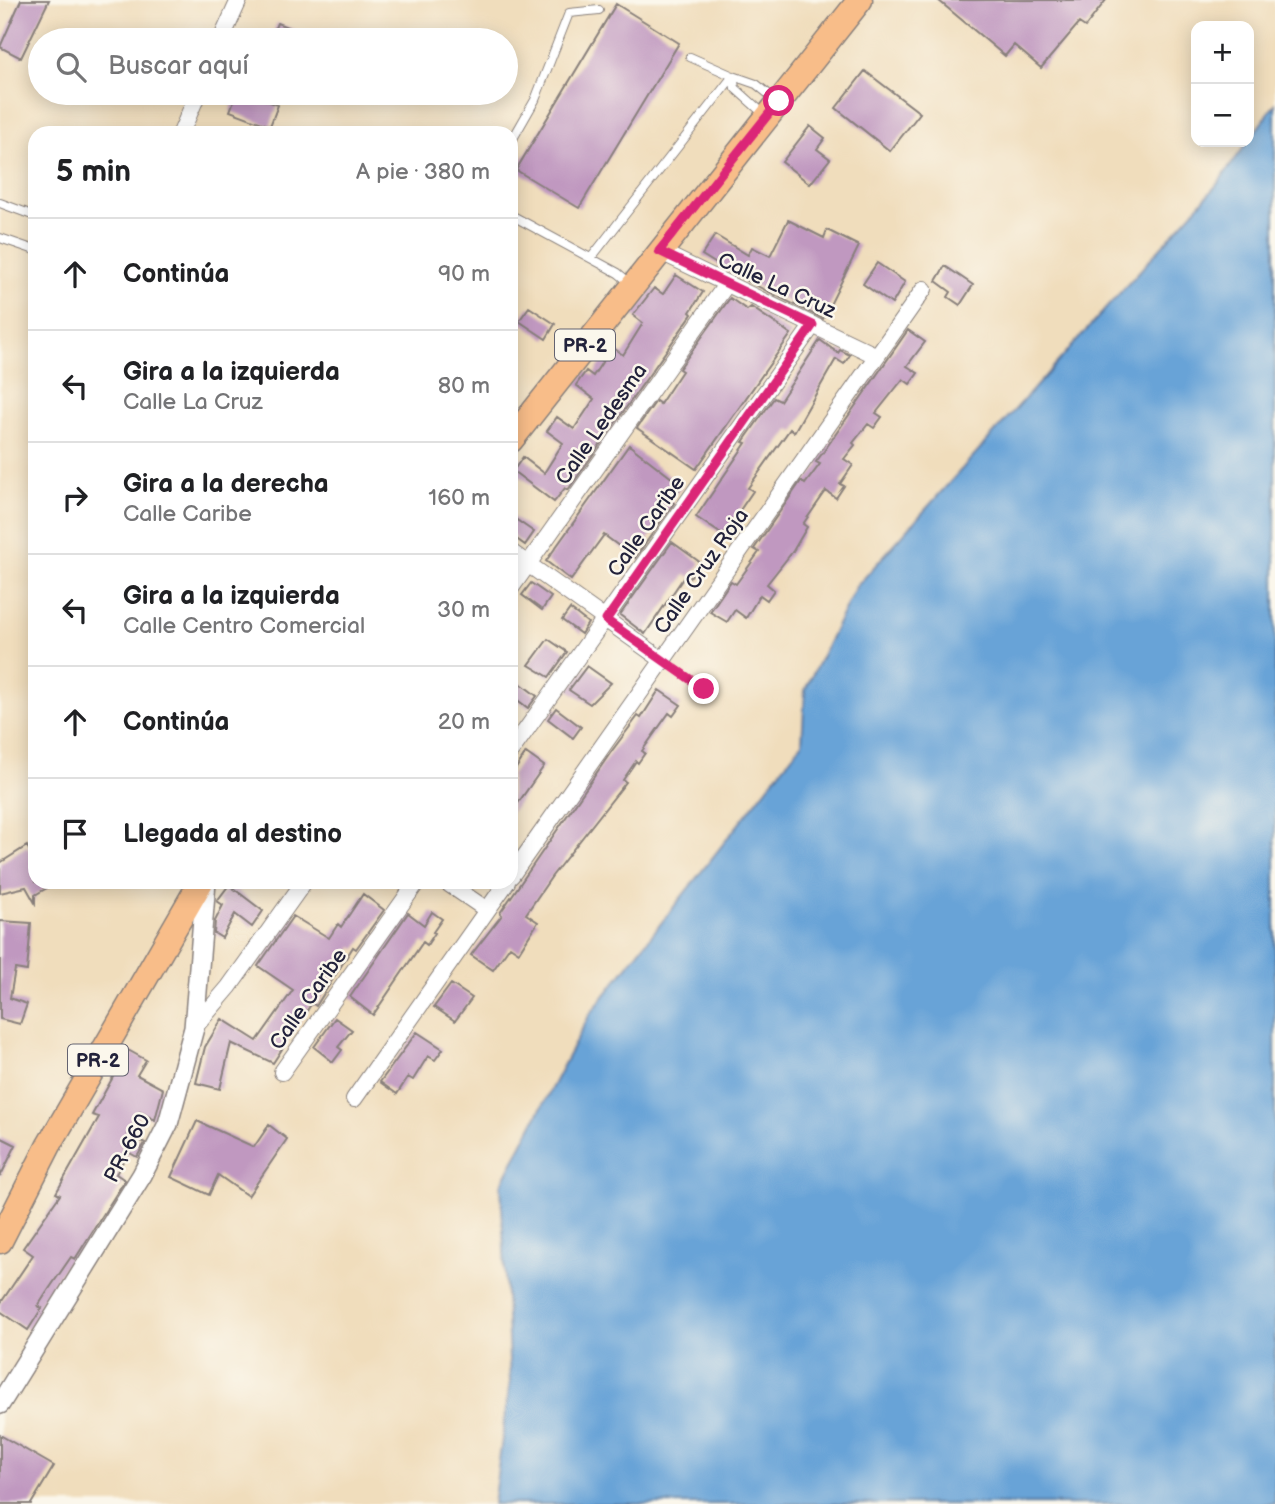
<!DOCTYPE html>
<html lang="es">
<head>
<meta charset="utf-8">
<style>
  body { margin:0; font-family:"Balsamiq Sans",sans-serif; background:#f2f2f2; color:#202124 }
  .controls { position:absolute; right:21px; top:21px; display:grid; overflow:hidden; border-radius:14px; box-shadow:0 4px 18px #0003 }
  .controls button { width:63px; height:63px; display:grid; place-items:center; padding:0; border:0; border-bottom:2px solid #e0e0e0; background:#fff; color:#202124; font:35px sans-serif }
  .stop { position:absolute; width:21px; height:21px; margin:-16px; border:5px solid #db2777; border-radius:50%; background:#fff }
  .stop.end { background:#db2777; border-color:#fff; box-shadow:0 2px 7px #0008 }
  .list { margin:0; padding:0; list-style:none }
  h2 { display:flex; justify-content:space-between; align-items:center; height:91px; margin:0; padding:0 28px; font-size:30px }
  h2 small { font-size:23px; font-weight:400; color:#757577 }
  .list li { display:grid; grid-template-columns:46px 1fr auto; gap:21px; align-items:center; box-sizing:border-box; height:112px; padding:0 28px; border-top:2px solid #e0e0e0 }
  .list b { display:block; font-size:26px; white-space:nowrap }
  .list p { margin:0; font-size:23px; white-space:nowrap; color:#757577 }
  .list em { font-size:23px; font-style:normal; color:#757577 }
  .icon { flex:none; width:38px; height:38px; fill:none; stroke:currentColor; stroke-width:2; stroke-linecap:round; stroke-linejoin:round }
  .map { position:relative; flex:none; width:1275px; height:1504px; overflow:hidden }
  .search { position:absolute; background:#fff; box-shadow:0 4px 18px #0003; left:28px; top:28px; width:490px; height:77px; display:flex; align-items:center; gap:18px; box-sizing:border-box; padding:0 24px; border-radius:38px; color:#757577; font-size:26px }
  .panel { position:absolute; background:#fff; box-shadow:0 4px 18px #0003; left:28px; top:126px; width:490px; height:763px; border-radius:21px }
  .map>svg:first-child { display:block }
  .water { fill:#67a3d7; stroke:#446289; stroke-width:2 }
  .building { fill:#c098c0 }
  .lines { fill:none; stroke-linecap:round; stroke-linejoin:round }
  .service-casing { stroke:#89807c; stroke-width:10 }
  .minor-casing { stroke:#89807c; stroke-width:18 }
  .tertiary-casing { stroke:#89807c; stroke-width:22 }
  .primary-casing { stroke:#89807c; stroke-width:27 }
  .path { stroke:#89807c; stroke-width:2.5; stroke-dasharray:2 5; stroke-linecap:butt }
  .service { stroke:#fff; stroke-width:8 }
  .minor { stroke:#fff; stroke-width:16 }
  .tertiary { stroke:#fff; stroke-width:19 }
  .primary { stroke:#f8bd89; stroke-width:24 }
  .route { stroke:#db2777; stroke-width:9 }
  .labels { text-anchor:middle; stroke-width:5; stroke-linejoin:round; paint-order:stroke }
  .shield { fill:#fbf7ec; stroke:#636270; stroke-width:2 }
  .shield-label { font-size:19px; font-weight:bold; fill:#22223b }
  .street-label { font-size:21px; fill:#22223b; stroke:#fbf7ec }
</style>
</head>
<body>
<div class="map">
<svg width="1275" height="1504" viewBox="0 0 1275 1504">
  <rect width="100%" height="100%" fill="#fbf7ec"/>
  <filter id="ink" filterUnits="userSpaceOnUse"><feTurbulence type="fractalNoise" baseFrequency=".0143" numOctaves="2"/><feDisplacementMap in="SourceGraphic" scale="14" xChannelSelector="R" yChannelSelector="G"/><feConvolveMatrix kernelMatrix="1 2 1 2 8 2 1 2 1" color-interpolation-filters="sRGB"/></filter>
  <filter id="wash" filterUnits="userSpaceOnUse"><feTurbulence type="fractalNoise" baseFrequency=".00686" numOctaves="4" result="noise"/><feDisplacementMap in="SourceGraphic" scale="28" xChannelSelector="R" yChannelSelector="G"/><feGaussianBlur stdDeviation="1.57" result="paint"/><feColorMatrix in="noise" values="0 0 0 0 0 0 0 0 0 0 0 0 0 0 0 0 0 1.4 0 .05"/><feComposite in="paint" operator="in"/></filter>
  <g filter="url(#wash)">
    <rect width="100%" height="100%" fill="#f0ddbc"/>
    <path class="water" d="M 1275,104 L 1275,1504 L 493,1504 L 510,1382 L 501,1185 L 590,1014 L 802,743 L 805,690 L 855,588 L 1215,187 Z"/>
    <g id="blocks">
      <path class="building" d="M 21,0 L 49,0 L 21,58 L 0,47 Z
        M 938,0 L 1106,0 L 1085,27 L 1079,23 L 1041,68 L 1014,45 L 1005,56 Z
        M 616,4 L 679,43 L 579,208 L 516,170 Z
        M 277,23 L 318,39 L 318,40 L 270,40 Z
        M 865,71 L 920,113 L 890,151 L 836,108 Z
        M 237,93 L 246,93 L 278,105 L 270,126 L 230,111 Z
        M 810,126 L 825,138 L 817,149 L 830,159 L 810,184 L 782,162 Z
        M 788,220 L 824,238 L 827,230 L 859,246 L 823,319 L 731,273 L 702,255 L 715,235 L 748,255 L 752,247 L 770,256 Z
        M 877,263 L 905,282 L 892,304 L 863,284 Z
        M 945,266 L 973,285 L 960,305 L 948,297 L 951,292 L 936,281 Z
        M 676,275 L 703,292 L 690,312 L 692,314 L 568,490 L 565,488 L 554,502 L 513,471 L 523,457 L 544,473 L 563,443 L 547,431 L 557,417 L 574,429 L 594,399 L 576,385 L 586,371 L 593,376 L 612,347 L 623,355 L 643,323 L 633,315 L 654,288 L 663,294 Z
        M 730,298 L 747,310 L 751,307 L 791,334 L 696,469 L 637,428 L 656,401 L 660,404 L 682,371 L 679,369 Z
        M 529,307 L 555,324 L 546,339 L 519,321 Z
        M 908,330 L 925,342 L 907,366 L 918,373 L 910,384 L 903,379 L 876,413 L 882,417 L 874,428 L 868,424 L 853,443 L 855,445 L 844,459 L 853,465 L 840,484 L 844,486 L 836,498 L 826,491 L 803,524 L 807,527 L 793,551 L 767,584 L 774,590 L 767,600 L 760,595 L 746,618 L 735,610 L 727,622 L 710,612 L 731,581 L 736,584 L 759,552 L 754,549 L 801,481 L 805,484 L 820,464 L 816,462 L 824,451 Z
        M 820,340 L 838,353 L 840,350 L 850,355 L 844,364 L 836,359 L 794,432 L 790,429 L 748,488 L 753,491 L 723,535 L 696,517 L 746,443 L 743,442 L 774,398 L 780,401 Z
        M 629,445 L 682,486 L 670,501 L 674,503 L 635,558 L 604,535 L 571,580 L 546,561 Z
        M 511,516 L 534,532 L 525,545 L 511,535 Z
        M 672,542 L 701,563 L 690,577 L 686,574 L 645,634 L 620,615 Z
        M 531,583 L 551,597 L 542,610 L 522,595 Z
        M 570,609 L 588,623 L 581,634 L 562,620 Z
        M 548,639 L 567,652 L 549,677 L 529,665 Z
        M 587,666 L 611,683 L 590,704 L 569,690 Z
        M 516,680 L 537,696 L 528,708 L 511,695 L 511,686 Z
        M 659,690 L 681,705 L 673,716 L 669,713 L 642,751 L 645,753 L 638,763 L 636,761 L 623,780 L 626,782 L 552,876 L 526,914 L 538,922 L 519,952 L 510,946 L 493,970 L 471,955 L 502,915 L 500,913 L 611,752 L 638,716 L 641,718 Z
        M 556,708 L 581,727 L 573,738 L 548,719 Z
        M 526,753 L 544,766 L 511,813 L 511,776 Z
        M 27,846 L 35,860 L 35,882 L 57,882 L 35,895 L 35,903 L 26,887 L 0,893 L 0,863 Z
        M 229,885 L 263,911 L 252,927 L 235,914 L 222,938 L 214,933 L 215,921 L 223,905 L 217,901 Z
        M 363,894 L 384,910 L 356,949 L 353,947 L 316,1006 L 312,1003 L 273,1063 L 231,1043 L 220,1089 L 196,1083 L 205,1047 L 222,1019 L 257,1041 L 293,990 L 258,966 L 293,916 L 329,938 L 338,924 L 341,927 Z
        M 432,912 L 442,919 L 433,932 L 435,933 L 427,945 L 423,942 L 373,1015 L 350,997 L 408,913 L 424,925 Z
        M 0,921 L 31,923 L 27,971 L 15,969 L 10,998 L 27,1004 L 20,1024 L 0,1019 Z
        M 451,984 L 472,998 L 455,1021 L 434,1007 Z
        M 335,1018 L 352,1030 L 338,1047 L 342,1050 L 333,1062 L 314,1047 Z
        M 417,1032 L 443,1049 L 435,1060 L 428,1056 L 413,1080 L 408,1077 L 397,1094 L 380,1082 Z
        M 128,1050 L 146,1060 L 137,1075 L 163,1089 L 155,1120 L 140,1112 L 128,1134 L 145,1143 L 137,1157 L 128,1152 L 116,1174 L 125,1180 L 75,1259 L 71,1257 L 49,1289 L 38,1306 L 42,1308 L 28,1330 L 0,1311 L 0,1304 L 33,1255 L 23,1248 L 60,1195 L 56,1193 L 99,1117 L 92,1115 Z
        M 197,1121 L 254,1147 L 269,1125 L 287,1139 L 248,1196 L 218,1175 L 209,1195 L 171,1177 Z
        M 0,1137 L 16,1145 L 0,1177 Z
        M 0,1435 L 54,1466 L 31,1504 L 0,1504 Z"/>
    </g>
  </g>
  <g filter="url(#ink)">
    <use href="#blocks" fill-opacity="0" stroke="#89807c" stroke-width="2"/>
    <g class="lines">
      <defs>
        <path id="service" d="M 765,115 L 735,88 L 733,76 L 756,84 L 776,100
          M 511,142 L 535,100 L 569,13 L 599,10
          M 0,203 L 35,216
          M 511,215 L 618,273 L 630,283
          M 0,238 L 35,250
          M 591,258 L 733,76 L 690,57"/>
        <path id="minor" d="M 221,40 L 239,0
          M 181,133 L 198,93
          M 659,251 L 877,356
          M 511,552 L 664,661
          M 511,588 L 726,285
          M 511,751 L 813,325
          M 511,876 L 924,289
          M 446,882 L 487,910
          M 194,1028 L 229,987 L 304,882
          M 282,1072 L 417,882
          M 354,1099 L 507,882"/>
        <path id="tertiary" d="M 0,1404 L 142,1175 L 168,1124 L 194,1028 L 206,882"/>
        <path id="primary" d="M 511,440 L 860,0
          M 0,1241 L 49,1145 L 201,882"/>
      </defs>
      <use href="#service" class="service-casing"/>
      <use href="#minor" class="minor-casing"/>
      <use href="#tertiary" class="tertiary-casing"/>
      <use href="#primary" class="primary-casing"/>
      <path class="path" d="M 676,669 L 703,689"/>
      <use href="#service" class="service"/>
      <use href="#minor" class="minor"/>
      <use href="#tertiary" class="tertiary"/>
      <use href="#primary" class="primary"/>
    </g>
  </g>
  <g class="lines" filter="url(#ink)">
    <path class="route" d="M 704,689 L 606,620 L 813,325 L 659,251 L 779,101"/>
  </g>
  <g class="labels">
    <g class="shield">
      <rect x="555" y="329.5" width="60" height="31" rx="5"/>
      <rect x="68" y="1044.5" width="60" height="31" rx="5"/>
    </g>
    <g class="shield-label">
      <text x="585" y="352">PR-2</text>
      <text x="98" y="1067">PR-2</text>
    </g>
    <g class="street-label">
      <text transform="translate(777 285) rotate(25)" y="7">Calle La Cruz</text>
      <text transform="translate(601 424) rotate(-55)" y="7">Calle Ledesma</text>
      <text transform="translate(646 526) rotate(-55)" y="7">Calle Caribe</text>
      <text transform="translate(701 571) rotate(-55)" y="7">Calle Cruz Roja</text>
      <text transform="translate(308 999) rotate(-55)" y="7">Calle Caribe</text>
      <text transform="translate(127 1148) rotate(-62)" y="7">PR-660</text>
    </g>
  </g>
</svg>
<div class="controls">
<button>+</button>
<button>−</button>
</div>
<div class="stop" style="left:779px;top:101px"></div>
<div class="stop end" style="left:704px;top:689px"></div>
<div class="search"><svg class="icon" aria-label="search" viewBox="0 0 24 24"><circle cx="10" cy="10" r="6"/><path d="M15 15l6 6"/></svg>Buscar aquí</div>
<section class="panel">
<h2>5 min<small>A pie · 380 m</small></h2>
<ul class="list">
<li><svg class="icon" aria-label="ahead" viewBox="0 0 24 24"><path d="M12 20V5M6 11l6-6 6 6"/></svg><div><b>Continúa</b></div><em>90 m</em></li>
<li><svg class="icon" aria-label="left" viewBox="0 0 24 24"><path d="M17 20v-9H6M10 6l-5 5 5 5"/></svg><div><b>Gira a la izquierda</b><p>Calle La Cruz</p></div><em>80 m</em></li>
<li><svg class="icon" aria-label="right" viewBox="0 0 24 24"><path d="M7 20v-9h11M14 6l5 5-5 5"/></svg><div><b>Gira a la derecha</b><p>Calle Caribe</p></div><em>160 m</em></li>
<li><svg class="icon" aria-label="left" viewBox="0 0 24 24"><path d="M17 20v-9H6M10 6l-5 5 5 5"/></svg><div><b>Gira a la izquierda</b><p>Calle Centro Comercial</p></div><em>30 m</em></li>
<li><svg class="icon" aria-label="ahead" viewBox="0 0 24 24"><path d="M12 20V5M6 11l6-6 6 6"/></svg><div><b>Continúa</b></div><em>20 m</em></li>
<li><svg class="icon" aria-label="arrive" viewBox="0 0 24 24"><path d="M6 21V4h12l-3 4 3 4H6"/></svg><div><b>Llegada al destino</b></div></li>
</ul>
</section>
</div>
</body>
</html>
